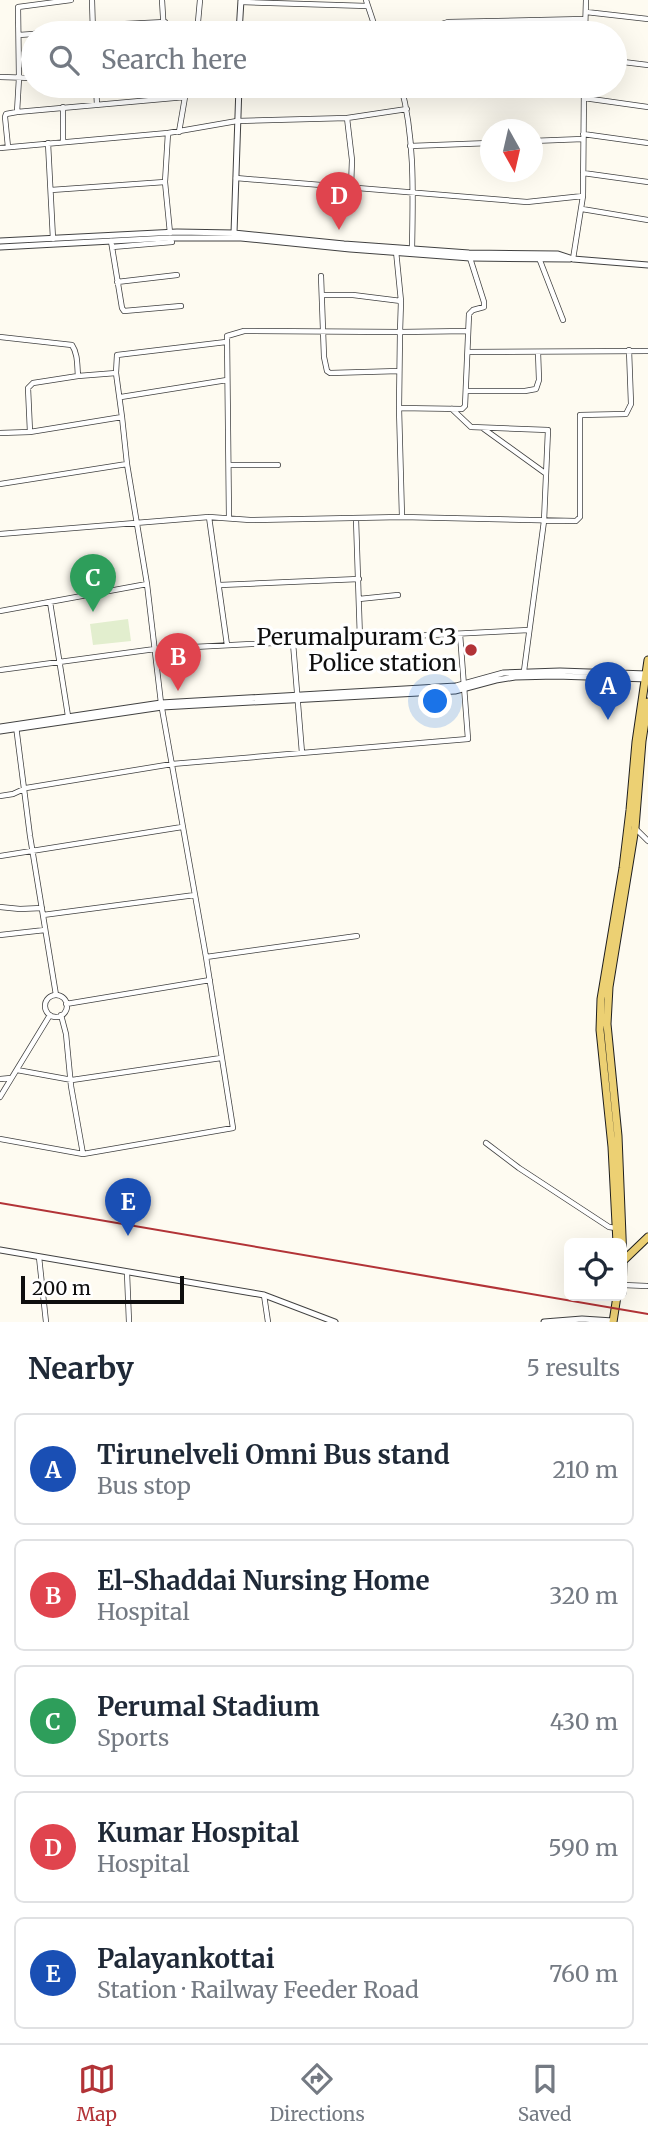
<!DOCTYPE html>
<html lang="en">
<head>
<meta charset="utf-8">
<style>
  body { margin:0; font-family:Merriweather,serif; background:#f2f2f3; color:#1f2937 }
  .controls { position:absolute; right:21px; bottom:21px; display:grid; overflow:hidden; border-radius:10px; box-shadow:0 7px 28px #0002 }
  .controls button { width:63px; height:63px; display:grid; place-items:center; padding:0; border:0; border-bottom:2px solid #e0e1e3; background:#fff; color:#1f2937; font:35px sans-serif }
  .compass { position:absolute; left:480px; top:119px; width:63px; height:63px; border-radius:50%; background:#fff; box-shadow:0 7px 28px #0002; rotate:172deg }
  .scale { position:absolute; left:21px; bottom:18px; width:163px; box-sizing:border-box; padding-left:7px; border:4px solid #0e0e0e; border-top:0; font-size:19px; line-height:24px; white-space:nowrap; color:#0e0e0e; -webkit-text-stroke:5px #fff; paint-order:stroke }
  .you { position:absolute; left:436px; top:702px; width:24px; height:24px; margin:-18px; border:5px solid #fff; border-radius:50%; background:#1a73e8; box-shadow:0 0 0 10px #1a73e833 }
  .badge { display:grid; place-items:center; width:46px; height:46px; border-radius:50%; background:#b23337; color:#fff; font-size:23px; font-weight:700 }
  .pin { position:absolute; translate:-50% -58px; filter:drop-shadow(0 2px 4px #0008) }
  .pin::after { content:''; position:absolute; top:37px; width:24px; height:21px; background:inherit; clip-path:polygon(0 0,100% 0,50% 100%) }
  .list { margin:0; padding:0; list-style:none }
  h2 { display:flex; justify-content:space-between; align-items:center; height:91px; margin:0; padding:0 28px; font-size:30px }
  h2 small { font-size:23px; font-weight:400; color:#747a83 }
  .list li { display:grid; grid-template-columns:46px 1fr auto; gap:21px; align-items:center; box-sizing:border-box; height:112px; margin:0 14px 14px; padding:0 14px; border:2px solid #e0e1e3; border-radius:10px }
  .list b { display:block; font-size:26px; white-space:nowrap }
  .list p { margin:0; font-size:23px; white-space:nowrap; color:#747a83 }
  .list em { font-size:23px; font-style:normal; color:#747a83 }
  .icon { flex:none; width:38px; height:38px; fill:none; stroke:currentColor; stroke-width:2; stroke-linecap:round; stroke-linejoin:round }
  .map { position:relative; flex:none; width:648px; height:1322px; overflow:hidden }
  .search { position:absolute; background:#fff; box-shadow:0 7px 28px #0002; left:21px; right:21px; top:21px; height:77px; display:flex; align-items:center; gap:18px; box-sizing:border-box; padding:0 24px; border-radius:38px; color:#747a83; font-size:26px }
  .sheet { height:721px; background:#fff }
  nav { display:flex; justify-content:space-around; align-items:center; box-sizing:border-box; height:98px; border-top:2px solid #e0e1e3; background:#fff; font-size:19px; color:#747a83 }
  nav a { display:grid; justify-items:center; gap:4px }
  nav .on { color:#b23337 }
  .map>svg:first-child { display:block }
  .pitch { fill:#e2eece }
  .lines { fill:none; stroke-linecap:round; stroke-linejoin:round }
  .minor-casing { stroke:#414141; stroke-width:6 }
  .tertiary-casing { stroke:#414141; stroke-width:7 }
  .primary-casing { stroke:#1f1f1f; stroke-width:9 }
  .minor { stroke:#fff; stroke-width:4.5 }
  .tertiary { stroke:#fff; stroke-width:5 }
  .primary { stroke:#ecd073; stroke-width:7 }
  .rail { stroke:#b23337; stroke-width:2 }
  .poi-dot { fill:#b23337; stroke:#fff; stroke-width:2.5 }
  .labels { text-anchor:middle; stroke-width:7; stroke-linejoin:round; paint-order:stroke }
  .poi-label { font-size:23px; fill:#0e0e0e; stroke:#fff; text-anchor:end }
</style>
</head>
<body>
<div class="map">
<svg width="648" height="1322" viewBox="0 0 648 1322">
  <rect width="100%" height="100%" fill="#fefbf1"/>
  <path class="pitch" d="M 128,619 L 131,641 L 93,645 L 90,624 Z"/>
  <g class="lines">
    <defs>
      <path id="minor" d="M 92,0 L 93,33
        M 162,0 L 164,33
        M 366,0 L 377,33
        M 241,2 L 367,6
        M 586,12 L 648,19
        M 36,33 L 63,30 L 64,33
        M 125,33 L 125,24 L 165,22
        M 197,33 L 200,0
        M 413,33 L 448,22
        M 448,33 L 448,22 L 585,19
        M 585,33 L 586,0
        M 19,35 L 33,34
        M 615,61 L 648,65
        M 0,77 L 33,78
        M 96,86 L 97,105
        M 401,86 C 415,138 413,195 412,249
        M 584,98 L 648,107
        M 17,112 L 185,97
        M 347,118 L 352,160 L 351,187
        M 179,132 L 185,97 L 191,86
        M 168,133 L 165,182 L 170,233
        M 583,134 L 648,143
        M 63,141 L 63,107
        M 532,141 L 583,139
        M 48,143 L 53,239
        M 410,146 L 490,143
        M 8,147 L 5,117 L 6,114 L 17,112 L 19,78 L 18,7 L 71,0
        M 0,148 L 168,133 L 237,121 L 347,118 L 407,109
        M 583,173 L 648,182
        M 236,178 L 527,202 L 583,196
        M 51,190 L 165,182
        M 582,209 L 648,220
        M 111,241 L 122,308 L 124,311 L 181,306
        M 112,247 L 172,242
        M 396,251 L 401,301 L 400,332 L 468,331
        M 539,258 L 563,320
        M 573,259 L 583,196 L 584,86
        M 321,276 L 324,357 L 327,371 L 330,373 L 399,371
        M 117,282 L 177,275
        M 322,295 L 353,295 L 401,301
        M 0,337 L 72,345 C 78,354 77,365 78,376 L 33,383 L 28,388 L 30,432
        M 468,352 L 648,351
        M 78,376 L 116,373
        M 467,391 L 525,391 L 536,389 L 539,380 L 538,352
        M 121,397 L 227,380
        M 399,408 L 462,409 L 465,406 L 469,314 L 473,310 L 484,307 L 484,302 L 470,258
        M 452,409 L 471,427 L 548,430 L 544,521 L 524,671
        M 122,417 L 116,373 L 117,355 L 226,342
        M 484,429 L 545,473
        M 0,433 L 30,432 L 122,417 L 127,464
        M 229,465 L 278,465
        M 0,484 L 127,464 L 147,584 L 161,703 L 206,957 L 233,1128 L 83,1154 L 0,1139
        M 209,517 L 227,645
        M 402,517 L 576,521 L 580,517 L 580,415 L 626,414 L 631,404 L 629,350
        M 356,519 L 360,639
        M 0,534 L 209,517 L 250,520 L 402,517 L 399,408 L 400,332 L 244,331 L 227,336 L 229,518
        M 220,585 L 359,579
        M 359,599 L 398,595
        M 50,602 L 68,716
        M 0,611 L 147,584
        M 293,643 L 302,753
        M 0,670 L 155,649 L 529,630
        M 16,726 L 30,836 L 56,995
        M 0,796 L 13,794 L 26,788 L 172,764 L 468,739 L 460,634
        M 636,829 L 648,841
        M 0,856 L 182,827
        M 0,907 L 20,909 L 42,908
        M 43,915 L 195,895
        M 0,935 L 45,930
        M 206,957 L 357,936
        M45 1006a11 11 0 1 1 22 0a11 11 0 1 1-22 0Z
        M 66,1004 L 210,980
        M 61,1015 L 66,1034 L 71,1086 L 83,1154
        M 17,1070 L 72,1080 L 221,1058
        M 0,1079 L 11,1078
        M 0,1097 L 50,1015
        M 486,1143 L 519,1168 L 609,1227 L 616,1228
        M 39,1257 L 46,1322
        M 127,1273 L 129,1322
        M 623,1285 L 647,1286
        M 264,1295 L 268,1322"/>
      <path id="tertiary" d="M 239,33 L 241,0
        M 234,233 L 239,86
        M 0,241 L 177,232 L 234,233 L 344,244 L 469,253 L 558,254 L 573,259 L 648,265
        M 0,247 L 168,238 L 241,238 L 350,249 L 470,258 L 570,259
        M 0,727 L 161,703 L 456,686 L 503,673 L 560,671 L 647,674
        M 0,731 L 162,707 L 455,691 L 496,680 L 515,677 L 556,676 L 648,679
        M 0,1250 L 264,1295 L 335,1322
        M 544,1322 L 582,1319 L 613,1321"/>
      <path id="primary" d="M 617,1243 L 612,1147 L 600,1030 L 601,999 L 623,868 L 630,810 L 636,742 L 648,660
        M 623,1261 L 648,1237
        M 622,1293 L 623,1261 L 618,1136 L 607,1024 L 609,987 L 635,828 L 642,741 L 648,702
        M 613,1322 L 617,1296"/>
    </defs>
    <use href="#minor" class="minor-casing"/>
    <use href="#tertiary" class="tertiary-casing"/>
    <use href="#primary" class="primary-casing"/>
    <use href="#minor" class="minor"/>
    <use href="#tertiary" class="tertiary"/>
    <use href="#primary" class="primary"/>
    <path class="rail" d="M 0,1203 L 648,1314"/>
  </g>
  <circle class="poi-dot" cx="471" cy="650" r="7"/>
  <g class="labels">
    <g class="poi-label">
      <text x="457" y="645">Perumalpuram C3<tspan x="457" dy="26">Police station</tspan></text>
    </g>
  </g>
</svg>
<div class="controls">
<button><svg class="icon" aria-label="locate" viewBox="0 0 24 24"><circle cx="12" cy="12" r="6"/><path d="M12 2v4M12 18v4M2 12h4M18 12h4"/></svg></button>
</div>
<svg class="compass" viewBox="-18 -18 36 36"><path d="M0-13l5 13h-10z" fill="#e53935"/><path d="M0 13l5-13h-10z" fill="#747a83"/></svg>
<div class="scale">200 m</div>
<div class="you"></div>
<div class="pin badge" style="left:608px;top:720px;background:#1a4fb4">A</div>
<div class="pin badge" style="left:178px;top:691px;background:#e0444e">B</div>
<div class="pin badge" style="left:93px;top:612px;background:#2e9e5b">C</div>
<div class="pin badge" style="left:339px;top:230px;background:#e0444e">D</div>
<div class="pin badge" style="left:128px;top:1236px;background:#1a4fb4">E</div>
<div class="search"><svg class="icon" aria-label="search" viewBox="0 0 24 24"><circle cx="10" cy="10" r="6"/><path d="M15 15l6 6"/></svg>Search here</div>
</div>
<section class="sheet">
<h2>Nearby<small>5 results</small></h2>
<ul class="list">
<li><span class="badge" style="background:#1a4fb4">A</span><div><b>Tirunelveli Omni Bus stand</b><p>Bus stop</p></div><em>210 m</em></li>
<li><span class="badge" style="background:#e0444e">B</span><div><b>El-Shaddai Nursing Home</b><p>Hospital</p></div><em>320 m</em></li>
<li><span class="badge" style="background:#2e9e5b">C</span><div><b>Perumal Stadium</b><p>Sports</p></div><em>430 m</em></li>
<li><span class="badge" style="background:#e0444e">D</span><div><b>Kumar Hospital</b><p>Hospital</p></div><em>590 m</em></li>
<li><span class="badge" style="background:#1a4fb4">E</span><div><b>Palayankottai</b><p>Station · Railway Feeder Road</p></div><em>760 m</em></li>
</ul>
</section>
<nav>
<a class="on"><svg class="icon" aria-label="map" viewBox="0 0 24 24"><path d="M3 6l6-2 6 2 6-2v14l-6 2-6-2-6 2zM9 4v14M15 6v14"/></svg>Map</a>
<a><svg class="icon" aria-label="directions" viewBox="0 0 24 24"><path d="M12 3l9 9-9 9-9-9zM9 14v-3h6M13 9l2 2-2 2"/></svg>Directions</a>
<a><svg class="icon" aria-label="saved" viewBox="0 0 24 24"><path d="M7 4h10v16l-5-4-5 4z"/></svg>Saved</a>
</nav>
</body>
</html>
